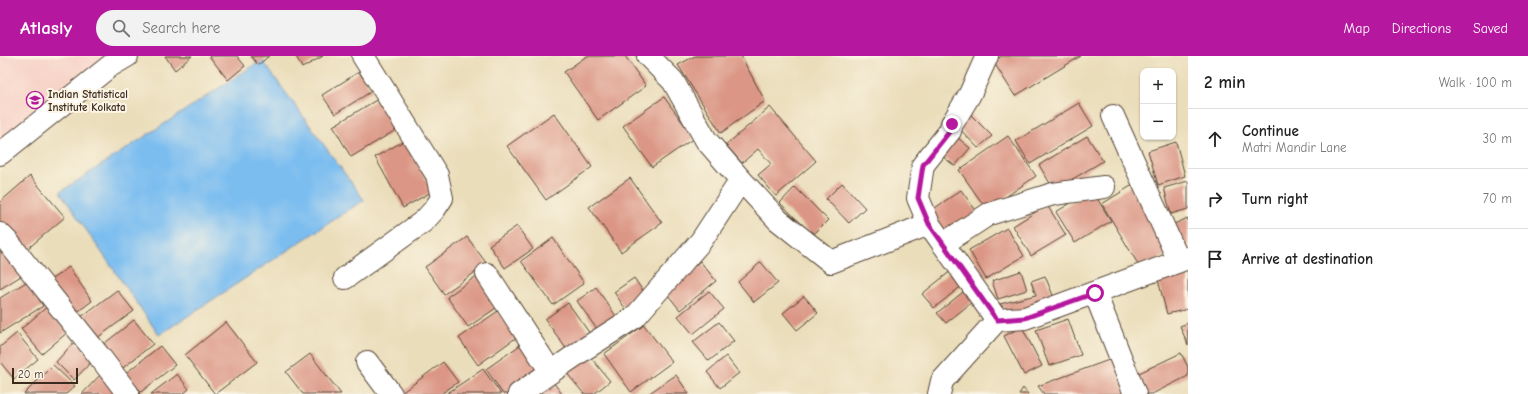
<!DOCTYPE html>
<html lang="en">
<head>
<meta charset="utf-8">
<style>
  body { margin:0; font-family:"Comic Neue",sans-serif; background:#f2f2f2; color:#222 }
  .controls { position:absolute; right:12px; top:12px; display:grid; overflow:hidden; border-radius:8px; box-shadow:0 1px 3px #0004 }
  .controls button { width:36px; height:36px; display:grid; place-items:center; padding:0; border:0; border-bottom:1px solid #e0e0e0; background:#fff; color:#222; font:20px sans-serif }
  .scale { position:absolute; left:12px; bottom:10px; width:66px; box-sizing:border-box; padding-left:4px; border:2px solid #3b2a1e; border-top:0; font-size:11px; line-height:14px; white-space:nowrap; color:#3b2a1e; -webkit-text-stroke:3px #fcf5e5; paint-order:stroke }
  .stop { position:absolute; width:12px; height:12px; margin:-9px; border:3px solid #b5179e; border-radius:50%; background:#fff }
  .stop.end { background:#b5179e; border-color:#fff; box-shadow:0 1px 4px #0008 }
  .list { margin:0; padding:0; list-style:none }
  h2 { display:flex; justify-content:space-between; align-items:center; height:52px; margin:0; padding:0 16px; font-size:17px }
  h2 small { font-size:13px; font-weight:400; color:#767676 }
  .list li { display:grid; grid-template-columns:26px 1fr auto; gap:12px; align-items:center; box-sizing:border-box; height:60px; padding:0 16px; border-top:1px solid #e0e0e0 }
  .list b { display:block; font-size:15px; white-space:nowrap }
  .list p { margin:0; font-size:13px; white-space:nowrap; color:#767676 }
  .list em { font-size:13px; font-style:normal; color:#767676 }
  .icon { flex:none; width:22px; height:22px; fill:none; stroke:currentColor; stroke-width:2; stroke-linecap:round; stroke-linejoin:round }
  .map { position:relative; flex:none; width:1188px; height:338px; overflow:hidden }
  header { display:flex; align-items:center; gap:24px; box-sizing:border-box; height:56px; padding:0 20px; background:#b5179e; color:#fff }
  header strong { font-size:19px }
  nav { display:flex; gap:22px; margin-inline-start:auto; font-size:14px }
  .search { width:280px; height:36px; background:#f2f2f2; display:flex; align-items:center; gap:10px; box-sizing:border-box; padding:0 14px; border-radius:22px; color:#767676; font-size:15px }
  main { display:flex }
  aside { flex:1; background:#fff }
  .map>svg:first-child { display:block }
  .built { fill:#f7d1c6 }
  .water { fill:#7cbdf0; stroke:#5c7487 }
  .building { fill:#db9685 }
  .lines { fill:none; stroke-linecap:round; stroke-linejoin:round }
  .minor-casing { stroke:#554535; stroke-width:24 }
  .minor { stroke:#fff; stroke-width:22 }
  .route { stroke:#b5179e; stroke-width:5 }
  .labels { text-anchor:middle; stroke-width:4; stroke-linejoin:round; paint-order:stroke }
  .poi-label { font-size:11px; font-weight:bold; fill:#3b2a1e; stroke:#fcf5e5; text-anchor:start }
</style>
</head>
<body>
<header>
<strong>Atlasly</strong>
<div class="search"><svg class="icon" aria-label="search" viewBox="0 0 24 24"><circle cx="10" cy="10" r="6"/><path d="M15 15l6 6"/></svg>Search here</div>
<nav><a>Map</a><a>Directions</a><a>Saved</a></nav>
</header>
<main>
<div class="map">
<svg width="1188" height="338" viewBox="0 0 1188 338">
  <rect width="100%" height="100%" fill="#fcf5e5"/>
  <filter id="ink" filterUnits="userSpaceOnUse"><feTurbulence type="fractalNoise" baseFrequency=".025" numOctaves="2"/><feDisplacementMap in="SourceGraphic" scale="8" xChannelSelector="R" yChannelSelector="G"/><feConvolveMatrix kernelMatrix="1 2 1 2 8 2 1 2 1" color-interpolation-filters="sRGB"/></filter>
  <filter id="wash" filterUnits="userSpaceOnUse"><feTurbulence type="fractalNoise" baseFrequency=".012" numOctaves="4" result="noise"/><feDisplacementMap in="SourceGraphic" scale="16" xChannelSelector="R" yChannelSelector="G"/><feGaussianBlur stdDeviation="0.9" result="paint"/><feColorMatrix in="noise" values="0 0 0 0 0 0 0 0 0 0 0 0 0 0 0 0 0 1.4 0 .05"/><feComposite in="paint" operator="in"/></filter>
  <g filter="url(#wash)">
    <rect width="100%" height="100%" fill="#eaddba"/>
    <path class="built" d="M 0,0 L 138,0 L 0,89 Z"/>
    <path class="water" d="M 262,4 L 364,144 L 159,279 L 60,136 Z"/>
    <g id="blocks">
      <path class="building" d="M 165,0 L 192,0 L 175,14 Z
        M 209,0 L 237,0 L 245,10 L 228,24 Z
        M 251,0 L 269,0 L 258,9 Z
        M 296,0 L 323,0 L 302,12 Z
        M 587,0 L 625,0 L 646,30 L 598,64 L 564,16 Z
        M 695,0 L 741,0 L 765,45 L 721,77 L 678,9 Z
        M 1002,0 L 1081,0 L 1015,40 L 993,5 Z
        M 359,16 L 372,35 L 335,58 L 322,39 Z
        M 664,41 L 694,82 L 652,111 L 623,70 Z
        M 378,43 L 396,74 L 351,101 L 333,70 Z
        M 1079,47 L 1093,70 L 1030,108 L 1016,85 Z
        M 770,51 L 816,105 L 776,140 L 758,119 L 771,108 L 758,93 L 742,107 L 726,89 Z
        M 554,57 L 592,111 L 546,144 L 507,90 Z
        M 969,57 L 992,80 L 978,92 L 956,69 Z
        M 953,78 L 970,92 L 955,110 L 938,97 Z
        M 1008,80 L 1036,120 L 987,154 L 959,114 Z
        M 1087,80 L 1103,105 L 1054,134 L 1039,109 Z
        M 404,85 L 433,135 L 403,152 L 375,101 Z
        M 1176,86 L 1185,120 L 1158,129 L 1148,95 Z
        M 30,120 L 65,161 L 25,195 L 0,166 L 0,146 Z
        M 630,122 L 662,167 L 621,196 L 589,151 Z
        M 1188,125 L 1188,153 L 1171,158 L 1164,132 Z
        M 842,127 L 865,152 L 849,167 L 826,143 Z
        M 1134,128 L 1174,194 L 1141,213 L 1102,148 Z
        M 795,131 L 828,164 L 813,179 L 780,147 Z
        M 961,134 L 977,156 L 945,179 L 929,156 Z
        M 1092,134 L 1111,165 L 1075,187 L 1056,156 Z
        M 1047,149 L 1066,179 L 1031,200 L 1013,170 Z
        M 1188,162 L 1188,195 L 1185,196 L 1174,168 Z
        M 517,170 L 533,193 L 505,212 L 489,189 Z
        M 1007,172 L 1024,200 L 986,223 L 969,194 Z
        M 467,181 L 487,208 L 444,238 L 425,211 Z
        M 553,182 L 584,227 L 553,249 L 521,205 Z
        M 0,192 L 21,220 L 0,233 Z
        M 700,205 L 716,225 L 680,254 L 664,234 Z
        M 761,206 L 778,227 L 754,246 L 738,226 Z
        M 69,211 L 92,245 L 72,260 L 49,225 Z
        M 1188,212 L 1188,253 L 1167,258 L 1157,220 Z
        M 952,214 L 964,228 L 934,252 L 922,238 Z
        M 1021,215 L 1027,234 L 998,243 L 992,225 Z
        M 481,217 L 502,248 L 468,271 L 447,241 Z
        M 1045,220 L 1057,249 L 1011,259 L 1000,248 L 1036,239 L 1031,225 Z
        M 634,222 L 647,241 L 627,255 L 614,236 Z
        M 28,225 L 43,250 L 0,277 L 0,242 Z
        M 596,231 L 620,266 L 601,279 L 577,245 Z
        M 968,232 L 976,243 L 946,267 L 937,257 Z
        M 117,234 L 134,255 L 93,285 L 77,264 Z
        M 709,235 L 724,253 L 693,278 L 678,260 Z
        M 804,240 L 818,257 L 797,274 L 783,257 Z
        M 568,247 L 593,282 L 570,298 L 545,263 Z
        M 48,250 L 69,275 L 42,298 L 21,273 Z
        M 498,255 L 517,281 L 478,309 L 459,282 Z
        M 1068,263 L 1081,299 L 1049,310 L 1036,274 Z
        M 134,264 L 153,288 L 119,315 L 100,291 Z
        M 226,266 L 257,306 L 215,338 L 185,299 Z
        M 719,266 L 734,285 L 709,305 L 693,286 Z
        M 1188,267 L 1188,289 L 1180,270 Z
        M 644,269 L 672,306 L 631,336 L 604,298 Z
        M 1022,271 L 1042,310 L 1024,319 L 1004,280 Z
        M 17,277 L 38,303 L 14,323 L 0,306 L 0,291 Z
        M 75,285 L 94,303 L 74,324 L 56,306 Z
        M 526,285 L 546,313 L 510,338 L 503,338 L 486,313 Z
        M 160,290 L 175,309 L 141,336 L 126,317 Z
        M 1181,297 L 1188,311 L 1188,320 L 1152,338 L 1145,338 L 1135,319 Z
        M 310,298 L 341,338 L 303,338 L 286,316 Z
        M 588,298 L 610,325 L 594,338 L 584,338 L 566,316 Z
        M 726,300 L 739,317 L 720,332 L 707,316 Z
        M 1117,301 L 1131,338 L 1044,338 L 1038,330 Z
        M 443,306 L 458,326 L 441,338 L 400,338 Z
        M 53,309 L 75,330 L 66,338 L 24,338 Z
        M 483,313 L 501,338 L 446,338 Z
        M 101,318 L 122,338 L 82,338 Z
        M 177,318 L 189,333 L 183,338 L 151,338 Z
        M 676,319 L 689,338 L 648,338 Z
        M 553,326 L 562,338 L 539,338 Z
        M 1023,332 L 1028,338 L 1019,338 Z"/>
    </g>
  </g>
  <g filter="url(#ink)">
    <use href="#blocks" fill-opacity="0" stroke="#554535" stroke-width="1"/>
    <g class="lines">
      <defs>
        <path id="minor" d="M 648,0 L 673,25 L 706,84 L 741,124 L 778,164 L 831,206 L 929,168 L 997,264
          M 1113,60 L 1179,205
          M 0,98 L 110,10 L 127,0
          M 929,168 L 918,142 L 923,109 L 950,75 L 952,68 L 970,38 L 987,0
          M 0,178 L 8,186 L 100,301 L 128,338
          M 943,188 L 989,158 L 1053,138 L 1104,131
          M 487,218 L 551,316
          M 345,222 L 424,165 L 434,154 L 442,142 L 437,119 L 363,0
          M 1095,237 L 1135,338
          M 367,306 L 391,338
          M 519,338 L 583,294 L 635,261 L 701,185 L 741,124
          M 939,338 L 942,325 L 997,264 L 1025,262 L 1188,202"/>
      </defs>
      <use href="#minor" class="minor-casing"/>
      <use href="#minor" class="minor"/>
    </g>
  </g>
  <g class="lines" filter="url(#ink)">
    <path class="route" d="M 952,68 L 950,75 L 923,109 L 918,142 L 929,168 L 997,264 L 1025,262 L 1095,237"/>
  </g>
  <defs>
    <symbol id="university-ring" viewBox="-11 -11 22 22"><circle r="9.5" fill="#fcf5e5" stroke="#b5179e" stroke-width="1.5"/><path d="M0-5L7-2L0 1L-7-2ZM-4 1L0 2.5L4 1V4Q0 6-4 4Z" fill="#b5179e"/></symbol>
  </defs>
  <g fill-rule="evenodd">
    <use href="#university-ring" x="25" y="34" width="20" height="20"/>
  </g>
  <g class="labels">
    <g class="poi-label">
      <text x="48" y="42">Indian Statistical<tspan x="48" dy="13">Institute Kolkata</tspan></text>
    </g>
  </g>
</svg>
<div class="controls">
<button>+</button>
<button>−</button>
</div>
<div class="scale">20 m</div>
<div class="stop" style="left:1095px;top:237px"></div>
<div class="stop end" style="left:952px;top:68px"></div>
</div>
<aside>
<h2>2 min<small>Walk · 100 m</small></h2>
<ul class="list">
<li><svg class="icon" aria-label="ahead" viewBox="0 0 24 24"><path d="M12 20V5M6 11l6-6 6 6"/></svg><div><b>Continue</b><p>Matri Mandir Lane</p></div><em>30 m</em></li>
<li><svg class="icon" aria-label="right" viewBox="0 0 24 24"><path d="M7 20v-9h11M14 6l5 5-5 5"/></svg><div><b>Turn right</b></div><em>70 m</em></li>
<li><svg class="icon" aria-label="arrive" viewBox="0 0 24 24"><path d="M6 21V4h12l-3 4 3 4H6"/></svg><div><b>Arrive at destination</b></div></li>
</ul>
</aside>
</main>
</body>
</html>
